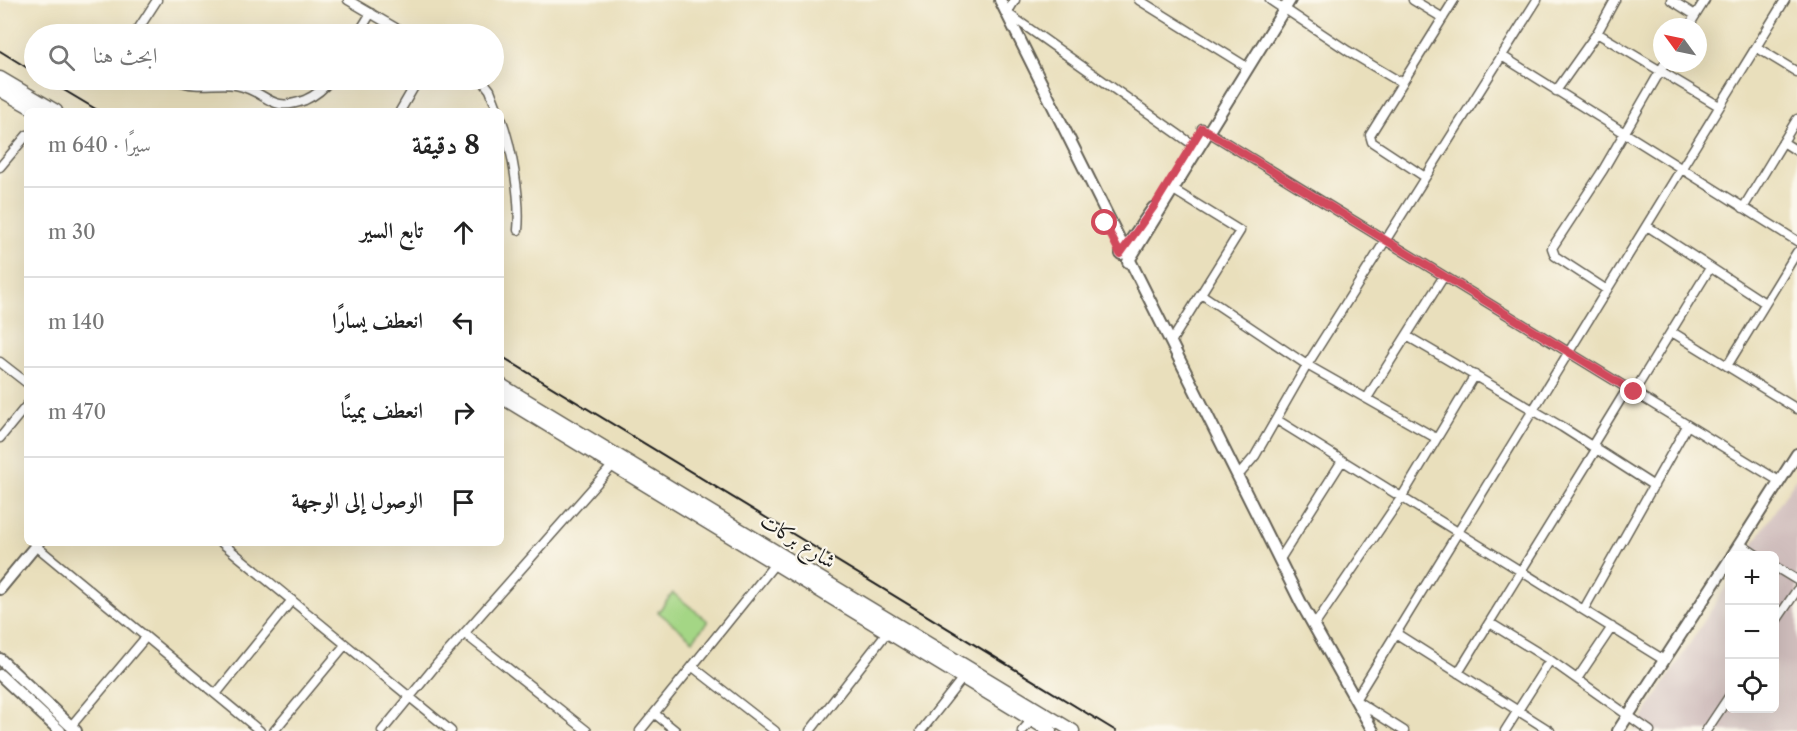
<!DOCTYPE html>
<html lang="ar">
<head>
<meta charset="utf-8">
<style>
  body { margin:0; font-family:"Libre Caslon Text",Amiri,serif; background:#f6f6f6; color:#222; direction:rtl }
  .controls { position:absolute; right:18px; bottom:18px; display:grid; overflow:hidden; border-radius:9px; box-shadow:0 6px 24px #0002 }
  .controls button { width:54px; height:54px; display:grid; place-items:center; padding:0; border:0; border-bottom:2px solid #e0e0e0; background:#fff; color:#222; font:30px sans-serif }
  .compass { position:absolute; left:1653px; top:18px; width:54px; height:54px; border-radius:50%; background:#fff; box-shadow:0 6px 24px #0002; rotate:303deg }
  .stop { position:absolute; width:18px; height:18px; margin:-14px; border:4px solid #d1495b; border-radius:50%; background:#fff }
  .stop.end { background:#d1495b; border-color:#fff; box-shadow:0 2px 6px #0008 }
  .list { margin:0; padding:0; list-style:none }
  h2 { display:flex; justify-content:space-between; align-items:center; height:78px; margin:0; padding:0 24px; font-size:26px }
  h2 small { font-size:20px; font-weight:400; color:#767676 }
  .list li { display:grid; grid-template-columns:39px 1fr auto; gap:18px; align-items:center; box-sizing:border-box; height:90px; padding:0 24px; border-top:2px solid #e0e0e0 }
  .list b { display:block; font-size:22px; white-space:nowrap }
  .list em { font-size:20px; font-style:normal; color:#767676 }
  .icon { flex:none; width:33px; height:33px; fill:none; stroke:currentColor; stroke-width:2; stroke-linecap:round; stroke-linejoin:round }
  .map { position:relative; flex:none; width:1797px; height:731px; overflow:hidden; direction:ltr }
  .search { position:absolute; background:#fff; box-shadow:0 6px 24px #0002; left:24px; top:24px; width:480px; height:66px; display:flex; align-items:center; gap:15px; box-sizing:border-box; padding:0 21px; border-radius:33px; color:#767676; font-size:22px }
  .panel { position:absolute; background:#fff; box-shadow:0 6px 24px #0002; left:24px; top:108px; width:480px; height:438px; border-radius:9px; direction:rtl }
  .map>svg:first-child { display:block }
  .industrial { fill:#d1bfbe }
  .green { fill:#a4d685; stroke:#607950; stroke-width:1.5 }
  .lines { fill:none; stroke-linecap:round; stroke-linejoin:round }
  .minor-casing { stroke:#646054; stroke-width:11 }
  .tertiary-casing { stroke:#646054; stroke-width:14 }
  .secondary-casing { stroke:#646054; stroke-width:15 }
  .minor { stroke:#fff; stroke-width:8 }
  .tertiary { stroke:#fff; stroke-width:10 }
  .secondary { stroke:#fff; stroke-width:12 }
  .rail { stroke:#1c1c1c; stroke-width:2 }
  .route { stroke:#d1495b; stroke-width:8 }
  .labels { text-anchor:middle; stroke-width:4.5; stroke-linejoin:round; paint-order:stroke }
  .street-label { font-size:21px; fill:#1c1c1c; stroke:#fbf7ec }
</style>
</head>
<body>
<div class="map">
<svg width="1797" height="731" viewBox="0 0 1797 731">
  <rect width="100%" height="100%" fill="#fbf7ec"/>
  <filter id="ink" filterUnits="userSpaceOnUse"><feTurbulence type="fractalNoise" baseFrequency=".0167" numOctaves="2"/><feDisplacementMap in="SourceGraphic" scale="12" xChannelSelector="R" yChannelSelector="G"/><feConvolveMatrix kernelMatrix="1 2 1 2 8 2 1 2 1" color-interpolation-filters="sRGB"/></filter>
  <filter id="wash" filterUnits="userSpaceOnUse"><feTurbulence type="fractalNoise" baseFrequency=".008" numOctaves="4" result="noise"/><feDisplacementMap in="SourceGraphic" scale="24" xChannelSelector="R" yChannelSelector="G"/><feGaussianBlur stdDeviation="1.35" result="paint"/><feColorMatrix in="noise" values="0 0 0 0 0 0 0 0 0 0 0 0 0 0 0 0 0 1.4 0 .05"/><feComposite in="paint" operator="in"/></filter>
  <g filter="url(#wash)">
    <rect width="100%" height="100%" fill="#e9dfbc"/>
    <path class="industrial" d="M 1797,477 L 1797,731 L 1634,731 L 1729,582 L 1730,708 L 1774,708 L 1774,556 L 1746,555 Z"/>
    <path class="green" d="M 673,593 L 708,621 L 693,640 L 658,612 Z"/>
  </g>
  <g filter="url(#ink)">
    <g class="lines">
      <defs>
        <path id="minor" d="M 348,0 L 406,34
          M 1015,0 L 1007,13 L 1192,144
          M 1139,0 L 1242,64
          M 1270,0 L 1279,6
          M 1413,0 L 1443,18
          M 1671,0 L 1695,15
          M 1285,9 L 1348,51 L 1400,82
          M 1688,27 L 1705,0
          M 1597,33 L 1719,106
          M 135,34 L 157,0
          M 358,34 L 371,13
          M 1756,47 L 1797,72
          M 1502,56 L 1797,241
          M 177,80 C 195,89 217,82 236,85 C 268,91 269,114 305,100 C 316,95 323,90 330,80
          M 482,80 L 490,90 L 498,111
          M 1556,91 L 1597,33 L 1615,0
          M 400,111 L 418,80
          M 501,118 C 512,147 521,200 518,230
          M 1202,128 L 1779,481
          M 1783,142 L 1797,151
          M 0,167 L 27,135
          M 1425,177 L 1372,142 L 1370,135 L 1454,0
          M 1743,208 L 1797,119
          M 1647,226 L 1765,303
          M 1607,290 L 1555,256 L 1552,248 L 1603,170 L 1665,63
          M 1201,294 L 1307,365 L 1436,438
          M 1672,332 L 1797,409
          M 1407,336 L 1562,427 L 1654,486
          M 1171,342 L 1240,231 L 1172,189
          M 0,362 L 27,383
          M 1727,366 L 1797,252
          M 1634,392 L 1710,268
          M 1367,398 L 1444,276
          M 1277,420 L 1664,660
          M 0,438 L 27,405
          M 1592,446 L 1627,389
          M 1238,476 L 1255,456 L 1307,365 L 1537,0
          M 222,543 L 451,731
          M 1740,544 L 1758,556
          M 36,546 L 260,731
          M 1280,559 L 1342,461
          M 1774,566 L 1797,580
          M 1584,609 L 1687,426
          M 1490,623 L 1550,660 L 1650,731
          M 1774,624 L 1797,590
          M 1314,626 L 1401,498 L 1475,375
          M 465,634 L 587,731
          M 1397,634 L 1550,731
          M 693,667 L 775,731
          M 1458,673 L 1597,448
          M 1577,679 L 1612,627
          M 216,694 L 292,600
          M 655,714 L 676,731
          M 71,726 L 146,637
          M 274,731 L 345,645
          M 382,731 L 437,664 L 613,465
          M 640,731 L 774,565
          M 810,731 L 888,631
          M 921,731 L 965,675
          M 1022,731 L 1032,720
          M 1404,731 L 1355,700 L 1785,0
          M 1505,731 L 1550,660
          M 1706,731 L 1730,695"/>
        <path id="tertiary" d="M 1000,0 L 1301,603 L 1373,731
          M 1121,254 L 1153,208
          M 1128,262 L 1290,0
          M 1732,556 L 1797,454
          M 0,589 L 38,543
          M 0,659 L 76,731
          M 0,675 L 60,731
          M 1618,731 L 1730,559"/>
        <path id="secondary" d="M 0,78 L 56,111
          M 0,90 L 37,111
          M 501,385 L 1073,731
          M 501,397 L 1050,731"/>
      </defs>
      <use href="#minor" class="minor-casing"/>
      <use href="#tertiary" class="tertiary-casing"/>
      <use href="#secondary" class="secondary-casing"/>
      <use href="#minor" class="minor"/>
      <use href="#tertiary" class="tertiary"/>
      <use href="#secondary" class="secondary"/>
      <path class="rail" d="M 0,51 L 34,72
        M 47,80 L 99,111
        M 501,356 L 1116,731"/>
    </g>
  </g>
  <g class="lines" filter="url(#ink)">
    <path class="route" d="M 1105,223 L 1120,254 L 1153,208 L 1202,128 L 1634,392"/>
  </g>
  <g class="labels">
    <g class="street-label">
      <text transform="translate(798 541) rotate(32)" y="7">شارع بركات</text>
    </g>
  </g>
</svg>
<div class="controls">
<button>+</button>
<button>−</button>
<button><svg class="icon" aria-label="locate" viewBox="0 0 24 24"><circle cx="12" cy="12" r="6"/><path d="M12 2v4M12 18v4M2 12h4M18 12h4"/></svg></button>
</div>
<svg class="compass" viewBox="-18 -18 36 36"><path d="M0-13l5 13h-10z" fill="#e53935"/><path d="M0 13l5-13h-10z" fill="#767676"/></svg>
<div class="stop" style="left:1105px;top:223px"></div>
<div class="stop end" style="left:1634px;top:392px"></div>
<div class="search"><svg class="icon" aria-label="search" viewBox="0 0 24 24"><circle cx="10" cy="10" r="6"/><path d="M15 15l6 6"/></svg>ابحث هنا</div>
<section class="panel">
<h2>8 دقيقة<small>سيرًا · 640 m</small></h2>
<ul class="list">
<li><svg class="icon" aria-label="ahead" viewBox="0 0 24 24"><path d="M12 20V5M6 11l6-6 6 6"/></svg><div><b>تابع السير</b></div><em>30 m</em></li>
<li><svg class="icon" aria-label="left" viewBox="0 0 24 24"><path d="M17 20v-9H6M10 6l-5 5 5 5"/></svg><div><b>انعطف يسارًا</b></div><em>140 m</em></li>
<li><svg class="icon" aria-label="right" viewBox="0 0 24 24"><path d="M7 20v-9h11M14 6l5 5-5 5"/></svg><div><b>انعطف يمينًا</b></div><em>470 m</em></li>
<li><svg class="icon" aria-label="arrive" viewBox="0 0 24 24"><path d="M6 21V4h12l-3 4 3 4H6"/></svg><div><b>الوصول إلى الوجهة</b></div></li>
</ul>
</section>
</div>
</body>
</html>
